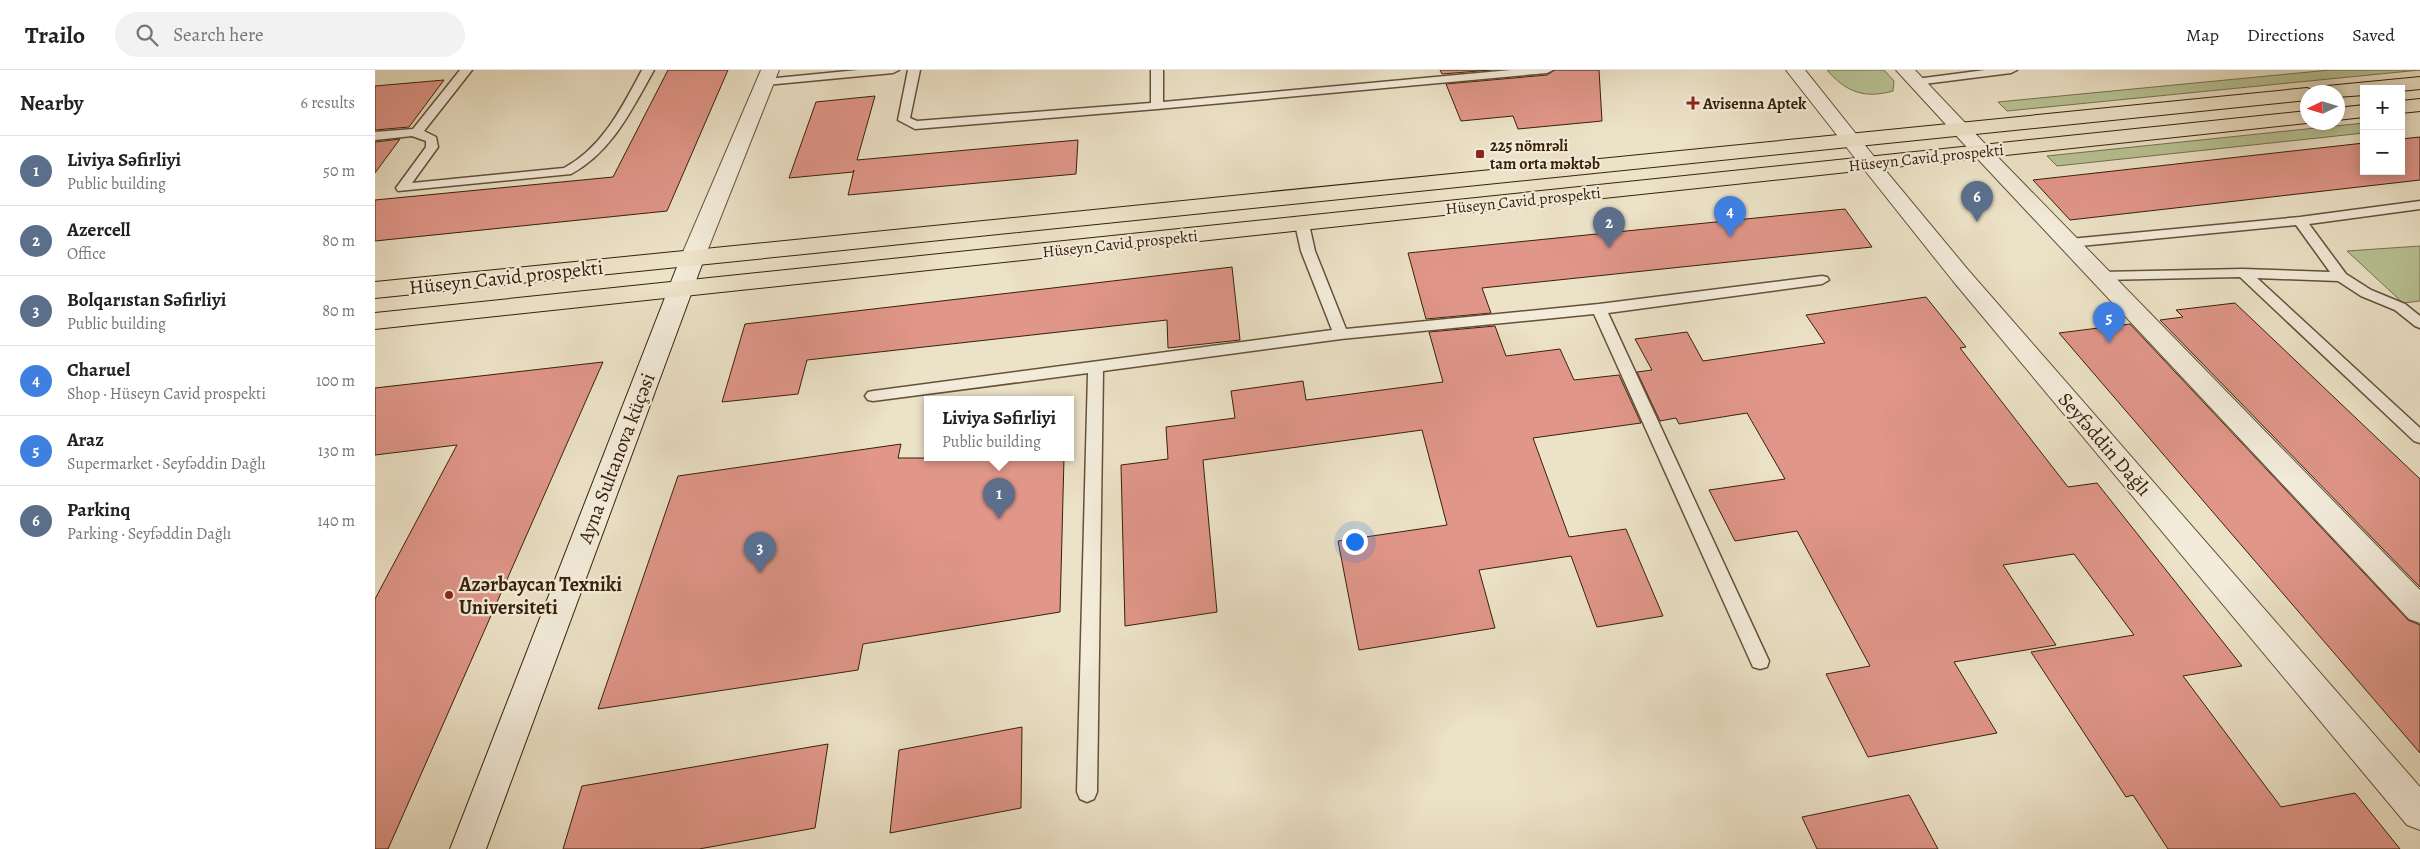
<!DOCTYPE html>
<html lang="en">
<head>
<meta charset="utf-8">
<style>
  body { margin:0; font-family:Alegreya,serif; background:#f2f2f2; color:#222 }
  .controls { position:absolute; right:15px; top:15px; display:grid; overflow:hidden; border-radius:0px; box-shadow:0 2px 12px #0003 }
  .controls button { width:45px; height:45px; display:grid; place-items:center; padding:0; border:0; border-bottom:1px solid #e0e0e0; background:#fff; color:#222; font:25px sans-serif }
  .compass { position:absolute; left:1925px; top:15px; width:45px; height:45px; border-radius:50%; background:#fff; box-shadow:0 2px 12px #0003; rotate:266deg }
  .you { position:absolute; left:979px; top:471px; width:18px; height:18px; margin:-12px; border:4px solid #fff; border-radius:50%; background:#1a73e8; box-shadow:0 0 0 8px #1a73e833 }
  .badge { display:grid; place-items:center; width:32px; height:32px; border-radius:50%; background:#8f2418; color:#fff; font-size:16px; font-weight:700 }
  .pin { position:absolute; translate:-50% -41px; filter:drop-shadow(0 1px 2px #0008) }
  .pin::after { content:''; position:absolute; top:26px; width:18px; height:15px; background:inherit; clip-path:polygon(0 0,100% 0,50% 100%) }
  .popup { position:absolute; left:549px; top:326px; width:150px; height:65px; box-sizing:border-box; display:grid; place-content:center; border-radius:0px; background:#fff; filter:drop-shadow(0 1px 4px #0005); font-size:16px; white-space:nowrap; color:#767676 }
  .popup b { font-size:19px; color:#222 }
  .popup::after { content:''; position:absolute; left:50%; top:100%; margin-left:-10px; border:10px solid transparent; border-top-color:#fff }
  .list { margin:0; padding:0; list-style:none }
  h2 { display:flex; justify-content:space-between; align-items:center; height:65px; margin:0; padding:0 20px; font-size:21px }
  h2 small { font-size:16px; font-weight:400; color:#767676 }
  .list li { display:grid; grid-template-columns:32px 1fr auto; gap:15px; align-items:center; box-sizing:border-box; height:70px; padding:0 20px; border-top:1px solid #e0e0e0 }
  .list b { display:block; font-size:19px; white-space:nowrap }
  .list p { margin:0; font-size:16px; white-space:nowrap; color:#767676 }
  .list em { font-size:16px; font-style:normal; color:#767676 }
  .icon { flex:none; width:28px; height:28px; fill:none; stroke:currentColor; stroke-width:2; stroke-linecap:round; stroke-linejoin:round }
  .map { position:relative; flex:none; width:2045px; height:779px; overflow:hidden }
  header { display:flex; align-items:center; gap:30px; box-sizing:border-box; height:70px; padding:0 25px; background:#fff; border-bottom:1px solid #e0e0e0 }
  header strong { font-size:24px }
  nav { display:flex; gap:28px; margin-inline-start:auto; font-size:18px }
  .search { width:350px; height:45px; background:#f2f2f2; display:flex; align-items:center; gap:12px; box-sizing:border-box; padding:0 18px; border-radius:28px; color:#767676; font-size:19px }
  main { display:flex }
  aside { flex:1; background:#fff }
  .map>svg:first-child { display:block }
  .green { fill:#b8c395; stroke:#78724f }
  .building { fill:#e09689; stroke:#382109 }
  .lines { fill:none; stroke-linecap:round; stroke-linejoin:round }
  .service-casing { stroke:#655138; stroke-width:3 }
  .minor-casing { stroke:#655138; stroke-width:2 }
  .tertiary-casing { stroke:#655138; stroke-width:2 }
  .secondary-casing { stroke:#382109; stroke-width:2 }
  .primary-casing { stroke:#382109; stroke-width:2 }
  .service { fill:#f3ecdb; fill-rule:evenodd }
  .minor { fill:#f3ecdb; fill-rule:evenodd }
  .tertiary { fill:#f3ecdb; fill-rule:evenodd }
  .secondary { fill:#f3ecdb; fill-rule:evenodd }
  .primary { fill:#ece2c7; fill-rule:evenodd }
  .poi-dot { fill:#8f2418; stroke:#f3ecdb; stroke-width:2 }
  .labels { text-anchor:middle; stroke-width:4.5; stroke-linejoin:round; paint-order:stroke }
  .far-poi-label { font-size:16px; font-weight:bold; fill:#382109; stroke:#f3ecdb; text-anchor:start }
  .far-street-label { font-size:16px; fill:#382109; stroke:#f3ecdb }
  .street-label { font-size:20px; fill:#382109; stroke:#f3ecdb }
  .poi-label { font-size:20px; font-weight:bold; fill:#382109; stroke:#f3ecdb; text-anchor:start }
</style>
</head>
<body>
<header>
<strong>Trailo</strong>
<div class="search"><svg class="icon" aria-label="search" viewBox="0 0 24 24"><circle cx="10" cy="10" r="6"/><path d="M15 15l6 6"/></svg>Search here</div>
<nav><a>Map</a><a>Directions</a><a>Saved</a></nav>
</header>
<main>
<aside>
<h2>Nearby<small>6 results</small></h2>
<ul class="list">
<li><span class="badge" style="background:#5c6f8a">1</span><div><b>Liviya Səfirliyi</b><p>Public building</p></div><em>50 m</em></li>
<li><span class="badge" style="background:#5c6f8a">2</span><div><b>Azercell</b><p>Office</p></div><em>80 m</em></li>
<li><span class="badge" style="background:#5c6f8a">3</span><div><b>Bolqarıstan Səfirliyi</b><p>Public building</p></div><em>80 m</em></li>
<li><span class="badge" style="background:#3f7fe0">4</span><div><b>Charuel</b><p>Shop · Hüseyn Cavid prospekti</p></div><em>100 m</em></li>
<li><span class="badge" style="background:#3f7fe0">5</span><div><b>Araz</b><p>Supermarket · Seyfəddin Dağlı</p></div><em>130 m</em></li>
<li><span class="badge" style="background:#5c6f8a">6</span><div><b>Parkinq</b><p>Parking · Seyfəddin Dağlı</p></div><em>140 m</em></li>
</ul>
</aside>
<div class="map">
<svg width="2045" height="779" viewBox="0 0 2045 779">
  <rect width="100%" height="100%" fill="#ece2c7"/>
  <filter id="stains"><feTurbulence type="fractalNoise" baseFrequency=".004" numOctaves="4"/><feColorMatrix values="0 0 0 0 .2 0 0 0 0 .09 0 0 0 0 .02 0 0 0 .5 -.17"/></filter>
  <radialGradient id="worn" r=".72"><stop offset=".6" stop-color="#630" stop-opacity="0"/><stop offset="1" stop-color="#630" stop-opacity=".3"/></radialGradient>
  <path class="green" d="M 1452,0 L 1509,0 L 1519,11 L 1518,21 C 1489,29 1471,22 1452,0 Z
    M 1955,0 L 2045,0 L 1632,41 L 1623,32 Z
    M 1989,53 L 1989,63 L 1682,96 L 1672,86 Z
    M 2045,176 L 2045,231 L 2028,233 L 1972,181 Z"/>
  <path class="building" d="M 293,0 L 353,0 L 292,141 L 0,171 L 0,130 L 238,107 Z
    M 1065,0 L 1116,0 L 1067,4 Z
    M 1180,0 L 1224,0 L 1227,51 L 1143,59 L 1138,46 L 1086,51 L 1071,14 L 1172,5 Z
    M 69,10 L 34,57 L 0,60 L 0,16 Z
    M 500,26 L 482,90 L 703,70 L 701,104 L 473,125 L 479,100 L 478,102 L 414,108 L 441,32 Z
    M 2045,67 L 2045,110 L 1695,150 L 1658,110 L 1989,73 L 1989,101 L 2026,101 L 2026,69 Z
    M 25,69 L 0,103 L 0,72 Z
    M 1470,139 L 1497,177 L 1107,218 L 1116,243 L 1051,249 L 1033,183 Z
    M 857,197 L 865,270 L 793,278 L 792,250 L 432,290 L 423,324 L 347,332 L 370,254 Z
    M 1551,227 L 1591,277 L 1585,278 L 1693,417 L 1722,413 L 1867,596 L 1808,606 L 1906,737 L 1980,723 L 2025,779 L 1793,779 L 1758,725 L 1751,727 L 1656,582 L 1759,565 L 1699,484 L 1628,495 L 1681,575 L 1579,592 L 1622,663 L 1493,687 L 1451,604 L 1495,596 L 1422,461 L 1360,471 L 1334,420 L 1410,409 L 1372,343 L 1304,354 L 1301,348 L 1285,351 L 1262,302 L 1277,300 L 1260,269 L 1312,262 L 1328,291 L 1450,273 L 1431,245 Z
    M 1860,233 L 2045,409 L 2045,517 L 1785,250 L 1808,247 L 1801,240 Z
    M 1755,254 L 2033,550 L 2045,555 L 2045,683 L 1684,263 Z
    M 1120,256 L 1131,286 L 1185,279 L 1199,310 L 1244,305 L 1266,353 L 1158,368 L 1194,467 L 1251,459 L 1288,546 L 1222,557 L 1196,486 L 1104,500 L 1120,558 L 984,580 L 963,471 L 1072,455 L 1047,360 L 828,390 L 842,542 L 750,556 L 746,395 L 793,389 L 791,357 L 860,348 L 856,321 L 928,311 L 931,330 L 1068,312 L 1054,262 Z
    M 228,292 L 13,779 L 0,779 L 0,529 L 82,375 L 0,385 L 0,318 Z
    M 526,374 L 523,388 L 689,388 L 685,542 L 488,574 L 483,600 L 223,639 L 303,406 Z
    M 647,657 L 646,738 L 515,763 L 524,680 Z
    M 453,674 L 440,758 L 324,779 L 188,779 L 207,716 Z
    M 1534,725 L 1563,779 L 1442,779 L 1427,747 Z"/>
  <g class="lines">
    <defs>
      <path id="service" d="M 85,0 L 97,0 L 49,61 L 61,67 L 63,77 L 37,113 L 189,98 C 228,77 247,37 267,0 L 279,0 C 257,39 237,82 196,104 L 23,121 L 21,118 L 51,77 L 51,71 L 37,66 L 0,70 L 0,62 L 38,59 Z
        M 483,0 L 524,0 L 518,3 L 391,15 L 385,12 L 391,9 Z
        M 533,0 L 545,0 L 535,48 L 542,51 L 776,33 L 776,0 L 788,0 L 788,32 L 1136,0 L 1178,0 L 1172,3 L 782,39 L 540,59 L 523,50 Z
        M 1610,0 L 1642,0 L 1636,3 L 1541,15 L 1535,12 L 1541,9 Z
        M 2045,131 L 2045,139 L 1934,154 L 1971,204 L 1996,220 L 2030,234 L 2045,246 L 2045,258 L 2040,256 L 2020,240 L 1986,226 L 1963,211 L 1882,208 L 2045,358 L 2045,373 L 2039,371 L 1865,207 L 1727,210 L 1720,206 L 1727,202 L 1868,199 L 1955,202 L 1921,155 L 1695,177 L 1688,173 L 1695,169 L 1925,147 Z
        M 927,150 L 934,154 L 940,181 L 971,259 L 1224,234 L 1447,206 L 1452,207 L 1454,210 L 1447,214 L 1233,243 L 1394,591 L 1392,597 L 1385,599 L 1378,597 L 1219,244 L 966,269 L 728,301 L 722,722 L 719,729 L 712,732 L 705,729 L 702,722 L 713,303 L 498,331 L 493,330 L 490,326 L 493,322 L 498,321 L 957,260 L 926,181 L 920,154 Z"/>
      <path id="minor" d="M 386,0 L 404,0 L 329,189 L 325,194 L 317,196 L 309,194 L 305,189 Z
        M 1411,0 L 1430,0 L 1501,89 L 1504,93 L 1501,97 L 1494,99 L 1487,97 Z
        M 1521,0 L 1540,0 L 1613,77 L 1616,81 L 1613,85 L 1606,87 L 1599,85 Z"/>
      <path id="tertiary" d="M 1606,75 L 1613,77 L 2045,520 L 2045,553 L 2034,549 L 1599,85 L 1596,81 L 1599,77 Z
        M 1494,87 L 1501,89 L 1594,201 L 2045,717 L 2045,760 L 2032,755 L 1578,211 L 1484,93 L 1487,89 Z"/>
      <path id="secondary" d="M 317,182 L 325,184 L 329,189 L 111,779 L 75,779 L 305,189 L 309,184 Z"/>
      <path id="primary" d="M 2045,7 L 2045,19 L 2026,21 L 2026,19 L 1989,19 L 1989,25 L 1962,27 L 1962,22 L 1942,22 L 1945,18 L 1952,16 Z
        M 1932,18 L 1941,22 L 1932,22 L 1932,30 L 0,228 L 0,212 Z
        M 2045,29 L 2045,41 L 2026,43 L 2026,31 Z
        M 1989,35 L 1989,47 L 1962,50 L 1962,38 Z
        M 1932,41 L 1934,52 L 1932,53 L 0,259 L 0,243 Z"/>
    </defs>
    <use href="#service" class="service-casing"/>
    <use href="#minor" class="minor-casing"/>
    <use href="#tertiary" class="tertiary-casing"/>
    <use href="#secondary" class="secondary-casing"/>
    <use href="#primary" class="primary-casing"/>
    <use href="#service" class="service"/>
    <use href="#minor" class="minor"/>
    <use href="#tertiary" class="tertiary"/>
    <use href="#secondary" class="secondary"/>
    <use href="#primary" class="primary"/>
  </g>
  <g class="poi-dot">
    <path d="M1315.5 25.5h5v5h5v5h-5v5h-5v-5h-5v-5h5z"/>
    <rect x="1100" y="79" width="10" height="10" rx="2.5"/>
    <circle cx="74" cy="525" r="5"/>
  </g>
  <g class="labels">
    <g class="far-poi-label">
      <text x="1328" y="39">Avisenna Aptek</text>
      <text x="1115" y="81">225 nömrəli<tspan x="1115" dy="18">tam orta məktəb</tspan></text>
    </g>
    <g class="far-street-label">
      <text transform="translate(1551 87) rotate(-6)" y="6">Hüseyn Cavid prospekti</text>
      <text transform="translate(1148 130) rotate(-6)" y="6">Hüseyn Cavid prospekti</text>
      <text transform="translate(745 173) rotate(-6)" y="6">Hüseyn Cavid prospekti</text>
    </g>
    <g class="street-label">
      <text transform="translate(131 207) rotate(-6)" y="7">Hüseyn Cavid prospekti</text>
      <text transform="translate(1730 374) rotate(49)" y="7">Seyfəddin Dağlı</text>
      <text transform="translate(241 388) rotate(-69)" y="7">Ayna Sultanova küçəsi</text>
    </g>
    <g class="poi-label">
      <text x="84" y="521">Azərbaycan Texniki<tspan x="84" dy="23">Universiteti</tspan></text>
    </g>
  </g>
  <rect width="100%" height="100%" filter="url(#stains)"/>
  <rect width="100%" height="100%" fill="url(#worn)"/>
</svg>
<div class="controls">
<button>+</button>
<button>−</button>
</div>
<svg class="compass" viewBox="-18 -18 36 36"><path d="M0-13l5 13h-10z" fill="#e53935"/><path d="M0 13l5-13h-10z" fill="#767676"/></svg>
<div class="you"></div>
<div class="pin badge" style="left:624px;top:449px;background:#5c6f8a">1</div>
<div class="popup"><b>Liviya Səfirliyi</b>Public building</div>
<div class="pin badge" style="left:1234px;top:178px;background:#5c6f8a">2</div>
<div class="pin badge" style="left:385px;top:503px;background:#5c6f8a">3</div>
<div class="pin badge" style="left:1355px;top:167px;background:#3f7fe0">4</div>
<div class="pin badge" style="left:1734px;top:273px;background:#3f7fe0">5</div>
<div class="pin badge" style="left:1602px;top:152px;background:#5c6f8a">6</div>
</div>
</main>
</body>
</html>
